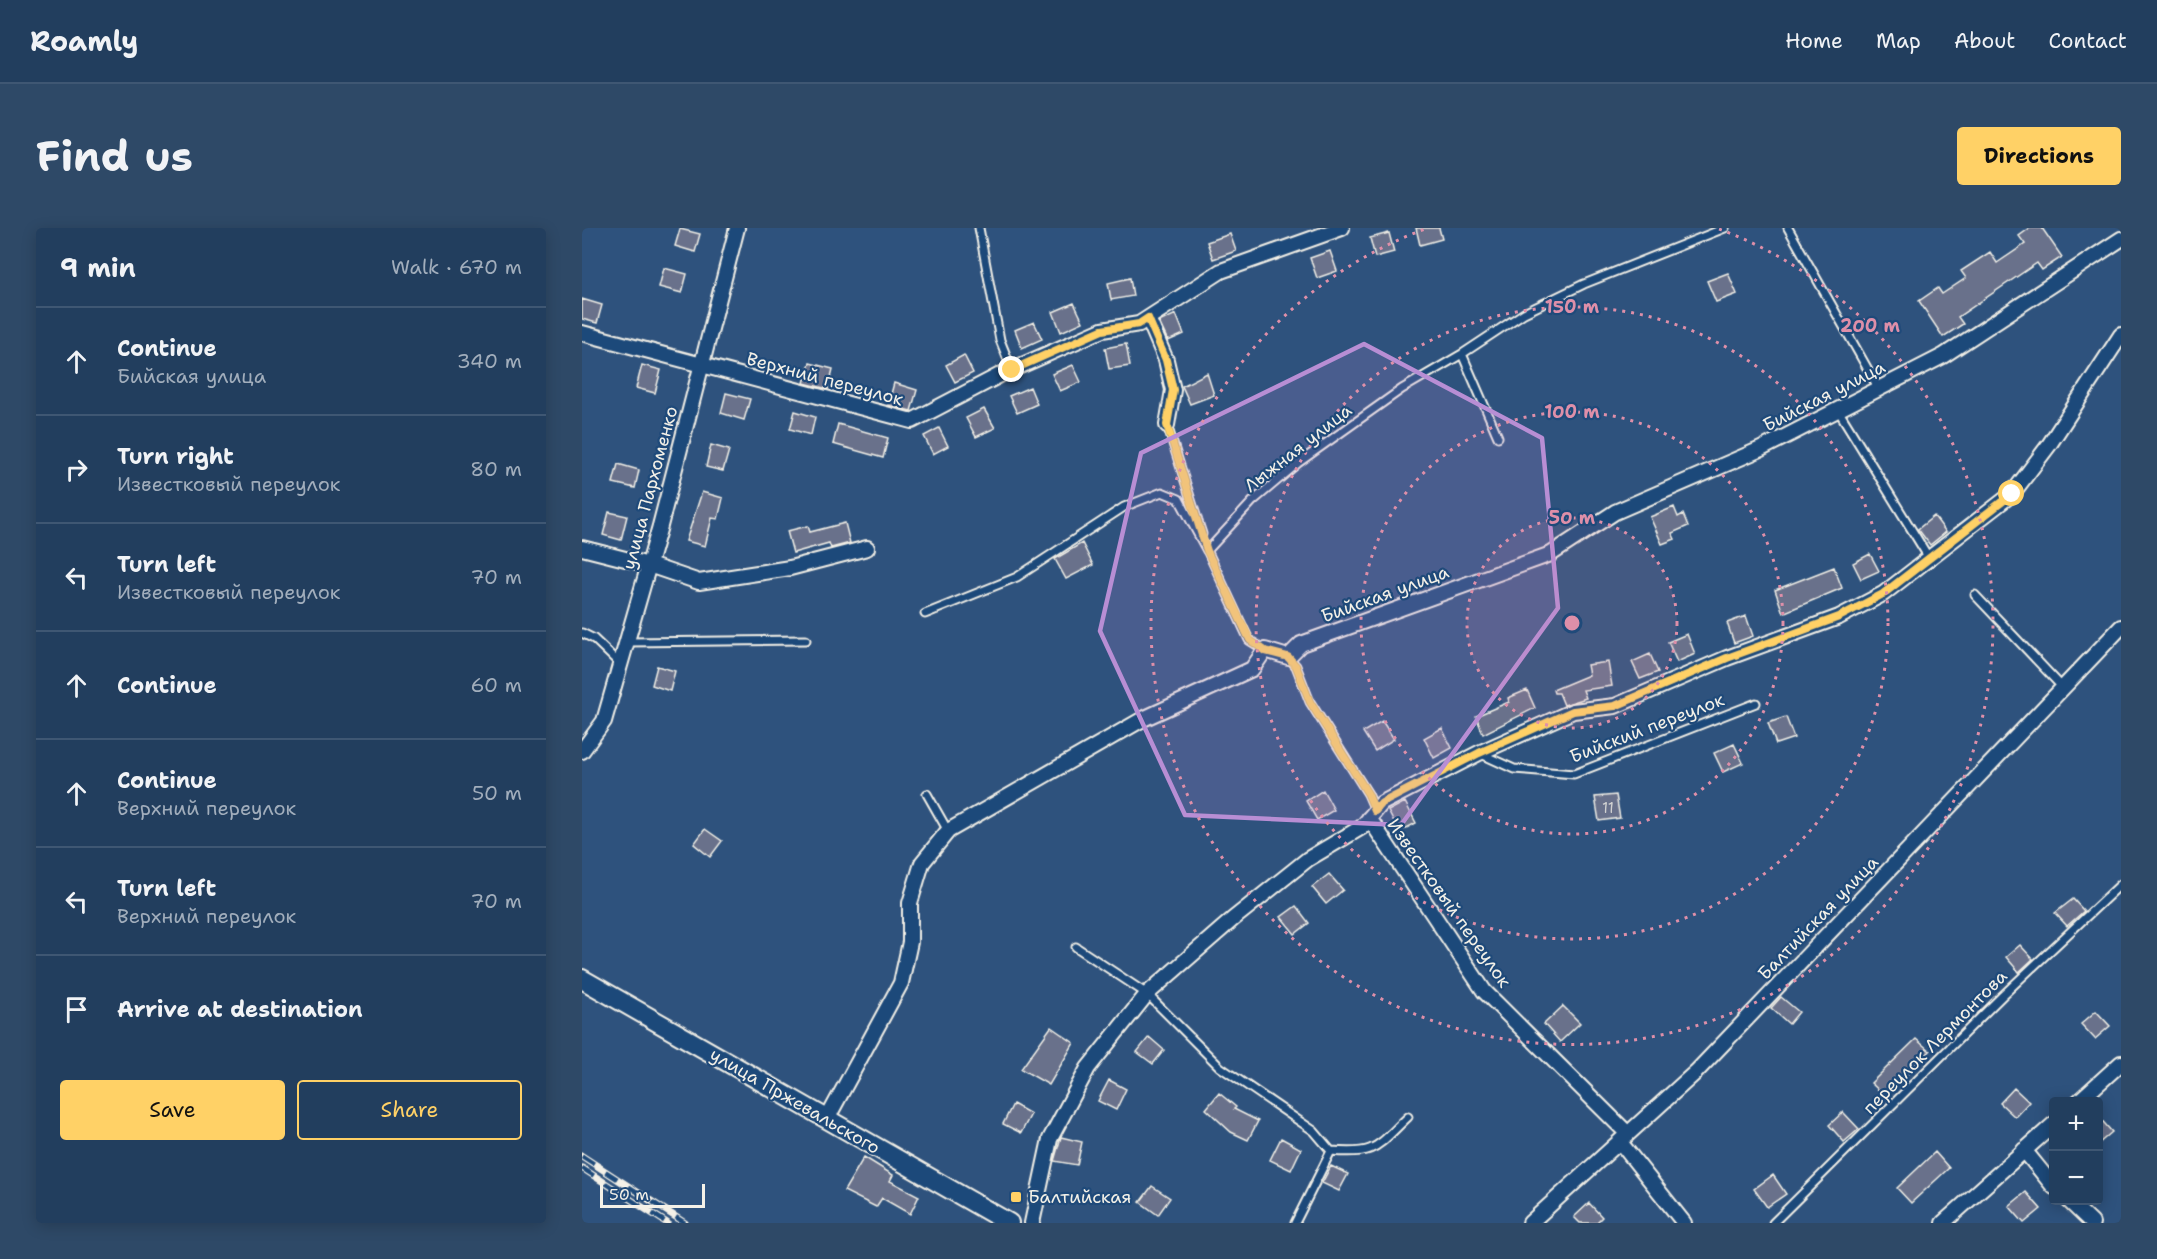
<!DOCTYPE html>
<html lang="en">
<head>
<meta charset="utf-8">
<style>
  body { margin:0; font-family:"Shantell Sans",sans-serif; background:#2e4967; color:#f1f3f6 }
  .controls { position:absolute; right:18px; bottom:18px; display:grid; overflow:hidden; border-radius:6px; box-shadow:0 3px 15px #0003 }
  .controls button { width:54px; height:54px; display:grid; place-items:center; padding:0; border:0; border-bottom:2px solid #3f5773; background:#223e5e; color:#f1f3f6; font:30px sans-serif }
  .scale { position:absolute; left:18px; bottom:15px; width:105px; box-sizing:border-box; padding-left:6px; border:3px solid #f4f1e8; border-top:0; font-size:16px; line-height:21px; white-space:nowrap; color:#f4f1e8; -webkit-text-stroke:4px #1f4a7a; paint-order:stroke }
  .stop { position:absolute; width:18px; height:18px; margin:-14px; border:4px solid #ffd166; border-radius:50%; background:#fff }
  .stop.end { background:#ffd166; border-color:#fff; box-shadow:0 2px 6px #0008 }
  .list { margin:0; padding:0; list-style:none }
  h2 { display:flex; justify-content:space-between; align-items:center; height:78px; margin:0; padding:0 24px; font-size:26px }
  h2 small { font-size:20px; font-weight:400; color:#a2aebc }
  .list li { display:grid; grid-template-columns:39px 1fr auto; gap:18px; align-items:center; box-sizing:border-box; height:108px; padding:0 24px; border-top:2px solid #3f5773 }
  .list b { display:block; font-size:22px; white-space:nowrap }
  .list p { margin:0; font-size:20px; white-space:nowrap; color:#a2aebc }
  .list em { font-size:20px; font-style:normal; color:#a2aebc }
  .actions { display:flex; gap:12px; padding:18px 24px }
  .actions a { flex:1; padding:14px 0; border:2px solid #ffd166; border-radius:6px; text-align:center; font-size:21px; color:#ffd166 }
  .actions .main { background:#ffd166; color:#111 }
  .icon { flex:none; width:33px; height:33px; fill:none; stroke:currentColor; stroke-width:2; stroke-linecap:round; stroke-linejoin:round }
  .map { position:relative; flex:none; width:1539px; height:995px; overflow:hidden; border-radius:6px }
  header { display:flex; align-items:center; gap:36px; box-sizing:border-box; height:84px; padding:0 30px; background:#223e5e; border-bottom:2px solid #3f5773 }
  header strong { font-size:28px }
  nav { display:flex; gap:33px; margin-inline-start:auto; font-size:21px }
  .intro { display:flex; align-items:center; justify-content:space-between; box-sizing:border-box; height:144px; padding:0 36px }
  h1 { margin:0; font-size:42px }
  .button { padding:15px 27px; border-radius:6px; background:#ffd166; color:#111; font-size:21px; font-weight:700 }
  main { display:flex; gap:36px; padding:0 36px }
  aside { flex:1; background:#223e5e; border-radius:6px; box-shadow:0 3px 15px #0003 }
  .map>svg:first-child { display:block }
  .building { fill:#69718b; stroke:#f4f1e8; stroke-width:1.5 }
  .lines { fill:none; stroke-linecap:round; stroke-linejoin:round }
  .service-casing { stroke:#f4f1e8; stroke-width:11 }
  .minor-casing { stroke:#f4f1e8; stroke-width:18 }
  .tertiary-casing { stroke:#f4f1e8; stroke-width:22 }
  .service { stroke:#1f4a7a; stroke-width:7 }
  .minor { stroke:#1f4a7a; stroke-width:14 }
  .tertiary { stroke:#1f4a7a; stroke-width:18 }
  .rail-casing { stroke:#f4f1e8; stroke-width:7 }
  .rail { stroke:#1f4a7a; stroke-width:4.5; stroke-dasharray:14; stroke-linecap:butt }
  .route { stroke:#ffd166; stroke-width:8 }
  .marked { fill:#b88ed4; fill-opacity:0.2; stroke:#b88ed4; stroke-width:4.5; stroke-linejoin:round }
  .ring { fill:none; stroke:#de8fa9; stroke-width:3; stroke-dasharray:3 6 }
  .poi-dot { fill:#ffd166; stroke:#1f4a7a; stroke-width:2 }
  .labels { text-anchor:middle; stroke-width:4.5; stroke-linejoin:round; paint-order:stroke }
  .number-label { font-size:15px; fill:#d1d1d1 }
  .street-label { font-size:18px; fill:#f4f1e8; stroke:#1f4a7a }
  .poi-label { font-size:18px; fill:#f4f1e8; stroke:#1f4a7a; text-anchor:start }
  .centre { fill:#de8fa9; stroke:#1f4a7a; stroke-width:3 }
  .ring-label { font-size:18px; text-anchor:middle; font-weight:bold; fill:#de8fa9; stroke:#1f4a7a; stroke-width:4.5; stroke-linejoin:round; paint-order:stroke }
</style>
</head>
<body>
<header>
<strong>Roamly</strong>
<nav><a>Home</a><a>Map</a><a>About</a><a>Contact</a></nav>
</header>
<div class="intro"><h1>Find us</h1><a class="button">Directions</a></div>
<main>
<aside>
<h2>9 min<small>Walk · 670 m</small></h2>
<ul class="list">
<li><svg class="icon" aria-label="ahead" viewBox="0 0 24 24"><path d="M12 20V5M6 11l6-6 6 6"/></svg><div><b>Continue</b><p>Бийская улица</p></div><em>340 m</em></li>
<li><svg class="icon" aria-label="right" viewBox="0 0 24 24"><path d="M7 20v-9h11M14 6l5 5-5 5"/></svg><div><b>Turn right</b><p>Известковый переулок</p></div><em>80 m</em></li>
<li><svg class="icon" aria-label="left" viewBox="0 0 24 24"><path d="M17 20v-9H6M10 6l-5 5 5 5"/></svg><div><b>Turn left</b><p>Известковый переулок</p></div><em>70 m</em></li>
<li><svg class="icon" aria-label="ahead" viewBox="0 0 24 24"><path d="M12 20V5M6 11l6-6 6 6"/></svg><div><b>Continue</b></div><em>60 m</em></li>
<li><svg class="icon" aria-label="ahead" viewBox="0 0 24 24"><path d="M12 20V5M6 11l6-6 6 6"/></svg><div><b>Continue</b><p>Верхний переулок</p></div><em>50 m</em></li>
<li><svg class="icon" aria-label="left" viewBox="0 0 24 24"><path d="M17 20v-9H6M10 6l-5 5 5 5"/></svg><div><b>Turn left</b><p>Верхний переулок</p></div><em>70 m</em></li>
<li><svg class="icon" aria-label="arrive" viewBox="0 0 24 24"><path d="M6 21V4h12l-3 4 3 4H6"/></svg><div><b>Arrive at destination</b></div></li>
</ul>
<div class="actions"><a class="main">Save</a><a>Share</a></div>
</aside>
<div class="map">
<svg width="1539" height="995" viewBox="0 0 1539 995">
  <rect width="100%" height="100%" fill="#2e527d"/>
  <filter id="ink" filterUnits="userSpaceOnUse"><feTurbulence type="fractalNoise" baseFrequency=".0167" numOctaves="2"/><feDisplacementMap in="SourceGraphic" scale="12" xChannelSelector="R" yChannelSelector="G"/><feConvolveMatrix kernelMatrix="1 2 1 2 8 2 1 2 1" color-interpolation-filters="sRGB"/></filter>
  <g filter="url(#ink)">
    <path class="building" d="M 834,0 L 857,0 L 860,11 L 838,17 Z
      M 1448,0 L 1460,0 L 1480,29 L 1460,42 L 1455,35 L 1376,89 L 1381,96 L 1361,109 L 1337,73 L 1356,60 L 1360,66 L 1384,50 L 1379,43 L 1408,24 L 1415,35 L 1443,16 L 1437,8 Z
      M 98,1 L 118,6 L 113,24 L 93,18 Z
      M 807,5 L 812,24 L 793,29 L 788,10 Z
      M 648,6 L 654,23 L 631,31 L 625,14 Z
      M 748,23 L 755,43 L 735,50 L 728,30 Z
      M 82,40 L 105,46 L 100,65 L 77,59 Z
      M 1146,45 L 1155,66 L 1134,74 L 1125,53 Z
      M 548,50 L 551,68 L 529,72 L 526,55 Z
      M 0,71 L 20,77 L 15,95 L 0,91 Z
      M 492,75 L 501,94 L 479,104 L 471,84 Z
      M 594,86 L 602,106 L 586,113 L 577,94 Z
      M 452,94 L 460,111 L 440,120 L 433,102 Z
      M 544,116 L 548,138 L 527,141 L 523,120 Z
      M 382,127 L 391,145 L 373,154 L 364,137 Z
      M 228,135 L 251,141 L 246,161 L 222,155 Z
      M 60,137 L 79,142 L 73,165 L 54,160 Z
      M 491,137 L 499,154 L 478,163 L 470,146 Z
      M 625,145 L 632,167 L 608,176 L 600,158 Z
      M 312,155 L 335,162 L 329,183 L 306,177 Z
      M 448,159 L 455,176 L 435,185 L 427,168 Z
      M 144,165 L 168,171 L 162,192 L 139,185 Z
      M 402,181 L 413,200 L 394,209 L 384,190 Z
      M 213,183 L 233,189 L 229,207 L 208,201 Z
      M 256,196 L 306,210 L 301,230 L 251,216 Z
      M 357,200 L 366,218 L 351,226 L 342,208 Z
      M 129,217 L 147,222 L 141,243 L 124,239 Z
      M 36,236 L 57,242 L 53,260 L 31,255 Z
      M 120,264 L 141,270 L 136,291 L 130,290 L 123,318 L 104,313 Z
      M 1092,279 L 1096,289 L 1101,286 L 1106,298 L 1090,305 L 1093,311 L 1080,316 L 1068,289 Z
      M 27,284 L 45,288 L 39,312 L 21,307 Z
      M 1352,288 L 1364,304 L 1348,317 L 1336,301 Z
      M 263,295 L 268,315 L 249,320 L 247,315 L 211,325 L 205,303 L 226,298 L 228,304 Z
      M 500,315 L 511,337 L 484,351 L 473,331 Z
      M 1288,326 L 1297,343 L 1279,351 L 1271,335 Z
      M 1252,339 L 1260,360 L 1201,385 L 1193,362 Z
      M 1164,388 L 1171,408 L 1152,415 L 1145,395 Z
      M 1105,406 L 1113,426 L 1095,434 L 1086,414 Z
      M 1068,426 L 1076,444 L 1058,451 L 1050,434 Z
      M 1026,434 L 1030,458 L 1001,462 L 1004,470 L 982,477 L 977,465 L 972,465 L 971,462 L 1007,447 L 1005,437 Z
      M 75,438 L 93,443 L 88,463 L 70,457 Z
      M 945,462 L 953,480 L 901,506 L 894,488 L 927,474 L 926,470 Z
      M 1204,489 L 1212,510 L 1194,516 L 1186,495 Z
      M 800,493 L 812,511 L 793,523 L 781,504 Z
      M 860,500 L 870,520 L 852,530 L 842,510 Z
      M 1152,516 L 1161,535 L 1141,544 L 1132,525 Z
      M 741,562 L 752,582 L 735,592 L 724,573 Z
      M 1034,567 L 1038,590 L 1017,593 L 1013,569 Z
      M 823,574 L 834,595 L 817,604 L 806,583 Z
      M 123,601 L 140,613 L 128,629 L 112,616 Z
      M 747,646 L 761,662 L 744,676 L 730,659 Z
      M 1491,671 L 1502,683 L 1485,698 L 1473,685 Z
      M 714,678 L 727,695 L 713,706 L 699,689 Z
      M 1438,717 L 1451,731 L 1437,744 L 1424,729 Z
      M 1199,769 L 1217,784 L 1207,796 L 1189,780 Z
      M 981,778 L 998,795 L 978,814 L 962,796 Z
      M 1514,783 L 1528,798 L 1513,811 L 1499,796 Z
      M 469,799 L 492,815 L 467,857 L 439,841 Z
      M 567,809 L 582,822 L 571,836 L 555,824 Z
      M 1334,811 L 1348,823 L 1303,868 L 1289,855 Z
      M 527,852 L 544,861 L 534,882 L 516,873 Z
      M 1432,860 L 1447,874 L 1433,889 L 1418,875 Z
      M 637,865 L 654,879 L 652,881 L 676,893 L 666,912 L 649,904 L 624,881 Z
      M 431,876 L 449,886 L 439,905 L 421,896 Z
      M 1261,884 L 1277,901 L 1262,914 L 1247,897 Z
      M 1516,888 L 1530,904 L 1516,916 Z
      M 479,909 L 500,914 L 495,937 L 472,933 Z
      M 699,910 L 719,921 L 709,942 L 688,932 Z
      M 1353,924 L 1367,940 L 1329,975 L 1315,960 Z
      M 282,929 L 311,947 L 308,953 L 337,968 L 328,986 L 300,970 L 294,979 L 262,963 Z
      M 749,938 L 766,946 L 757,963 L 740,955 Z
      M 1191,947 L 1204,966 L 1185,979 L 1172,961 Z
      M 570,958 L 588,970 L 576,987 L 558,974 Z
      M 1444,964 L 1459,981 L 1442,995 L 1427,978 Z
      M 1007,975 L 1020,989 L 1014,995 L 998,995 L 992,989 Z"/>
    <g class="lines">
      <defs>
        <path id="service" d="M 397,0 L 418,112 L 430,142
          M 1206,0 L 1297,161
          M 880,126 L 916,209
          M 1256,182 L 1347,330
          M 585,197 L 620,306
          M 624,320 L 667,412 L 683,422
          M 1393,367 L 1481,460
          M 343,386 L 435,349 L 542,279 L 580,264 L 597,271 L 625,323 L 671,273 L 716,235 L 820,161 L 880,126 L 942,85 L 1002,56 L 1143,0
          M 0,405 L 12,411 L 38,436
          M 45,414 L 224,412
          M 706,429 L 714,438 L 728,474 L 786,566 L 793,582
          M 897,525 L 932,541 L 992,546 L 1174,475
          M 345,566 L 366,603
          M 494,719 L 565,766 L 638,839 L 732,903 L 749,923 L 713,995
          M 749,923 C 795,927 794,919 826,889
          M 1191,995 L 1420,768 L 1539,656"/>
        <path id="minor" d="M 566,90 L 584,132 L 591,162 L 585,197
          M 0,105 L 330,193 L 420,146 L 520,102 L 557,96 L 639,43 L 760,0
          M 0,320 L 67,337 L 117,354 L 208,340 L 285,320
          M 0,523 L 22,493 L 78,298 L 155,0
          M 787,590 L 902,763 L 1046,906
          M 1496,874 L 1539,835
          M 245,891 L 319,755 L 328,714 L 328,675 L 340,635 L 366,603 L 561,491 L 670,441 L 683,422 L 706,429 L 719,416 L 969,326 L 1033,284 L 1179,221 L 1361,128 L 1539,11
          M 1038,914 L 1102,995
          M 1442,922 L 1472,959
          M 1486,972 L 1510,995
          M 450,995 L 468,911 L 506,840 L 565,766 L 651,691 L 726,631 L 780,599 L 800,575 L 897,525 L 991,483 L 1033,478 L 1145,430 L 1257,389 L 1301,366 L 1430,266 L 1467,217 L 1539,107
          M 948,995 L 1114,844 L 1539,399
          M 1361,995 L 1472,896"/>
        <path id="tertiary" d="M 0,751 L 427,995"/>
      </defs>
      <use href="#service" class="service-casing"/>
      <use href="#minor" class="minor-casing"/>
      <use href="#tertiary" class="tertiary-casing"/>
      <use href="#service" class="service"/>
      <use href="#minor" class="minor"/>
      <use href="#tertiary" class="tertiary"/>
      <defs>
        <path id="rail" d="M 0,928 L 103,995
          M 0,940 L 85,995"/>
      </defs>
      <use href="#rail" class="rail-casing"/>
      <use href="#rail" class="rail"/>
    </g>
  </g>
  <g class="lines" filter="url(#ink)">
    <path class="route" d="M 430,142 L 520,102 L 557,96 L 566,90 L 584,132 L 591,162 L 585,197 L 625,323 L 668,412 L 683,423 L 706,429 L 714,438 L 728,474 L 786,566 L 793,583 L 800,575 L 897,525 L 991,483 L 1033,478 L 1145,430 L 1257,389 L 1301,366 L 1430,266"/>
  </g>
  <path class="marked" d="M 782,116 L 960,210 L 976,380 L 819,597 L 603,587 L 518,403 L 559,225 Z"/>
  <circle cx="990" cy="395" r="105" fill="#de8fa9" fill-opacity=".12"/>
  <g class="ring">
    <circle cx="990" cy="395" r="105"/>
    <circle cx="990" cy="395" r="211"/>
    <circle cx="990" cy="395" r="316"/>
    <path d="M1137 1A421 421 0 1 1 843 1"/>
  </g>
  <rect class="poi-dot" x="428" y="963" width="12" height="12" rx="3"/>
  <g class="labels">
    <g class="number-label">
      <text x="1026" y="585">11</text>
    </g>
    <g class="street-label">
      <text transform="translate(243 151) rotate(15)" y="6">Верхний переулок</text>
      <text transform="translate(1242 168) rotate(-27)" y="6">Бийская улица</text>
      <text transform="translate(716 220) rotate(-38)" y="6">Лыжная улица</text>
      <text transform="translate(68 260) rotate(-75)" y="6">улица Пархоменко</text>
      <text transform="translate(803 366) rotate(-20)" y="6">Бийская улица</text>
      <text transform="translate(1065 500) rotate(-21)" y="6">Бийский переулок</text>
      <text transform="translate(867 675) rotate(55)" y="6">Известковый переулок</text>
      <text transform="translate(1236 690) rotate(-46)" y="6">Балтийская улица</text>
      <text transform="translate(1353 814) rotate(-45)" y="6">переулок Лермонтова</text>
      <text transform="translate(213 873) rotate(30)" y="6">улица Пржевальского</text>
    </g>
    <g class="poi-label">
      <text x="446" y="975">Балтийская</text>
    </g>
  </g>
  <circle cx="990" cy="395" r="9" class="centre"/>
  <g class="ring-label">
    <text x="990" y="85">150 m</text>
    <text x="1288" y="104">200 m</text>
    <text x="990" y="190">100 m</text>
    <text x="990" y="296">50 m</text>
  </g>
</svg>
<div class="controls">
<button>+</button>
<button>−</button>
</div>
<div class="scale">50 m</div>
<div class="stop" style="left:1430px;top:266px"></div>
<div class="stop end" style="left:430px;top:142px"></div>
</div>
</main>
</body>
</html>
